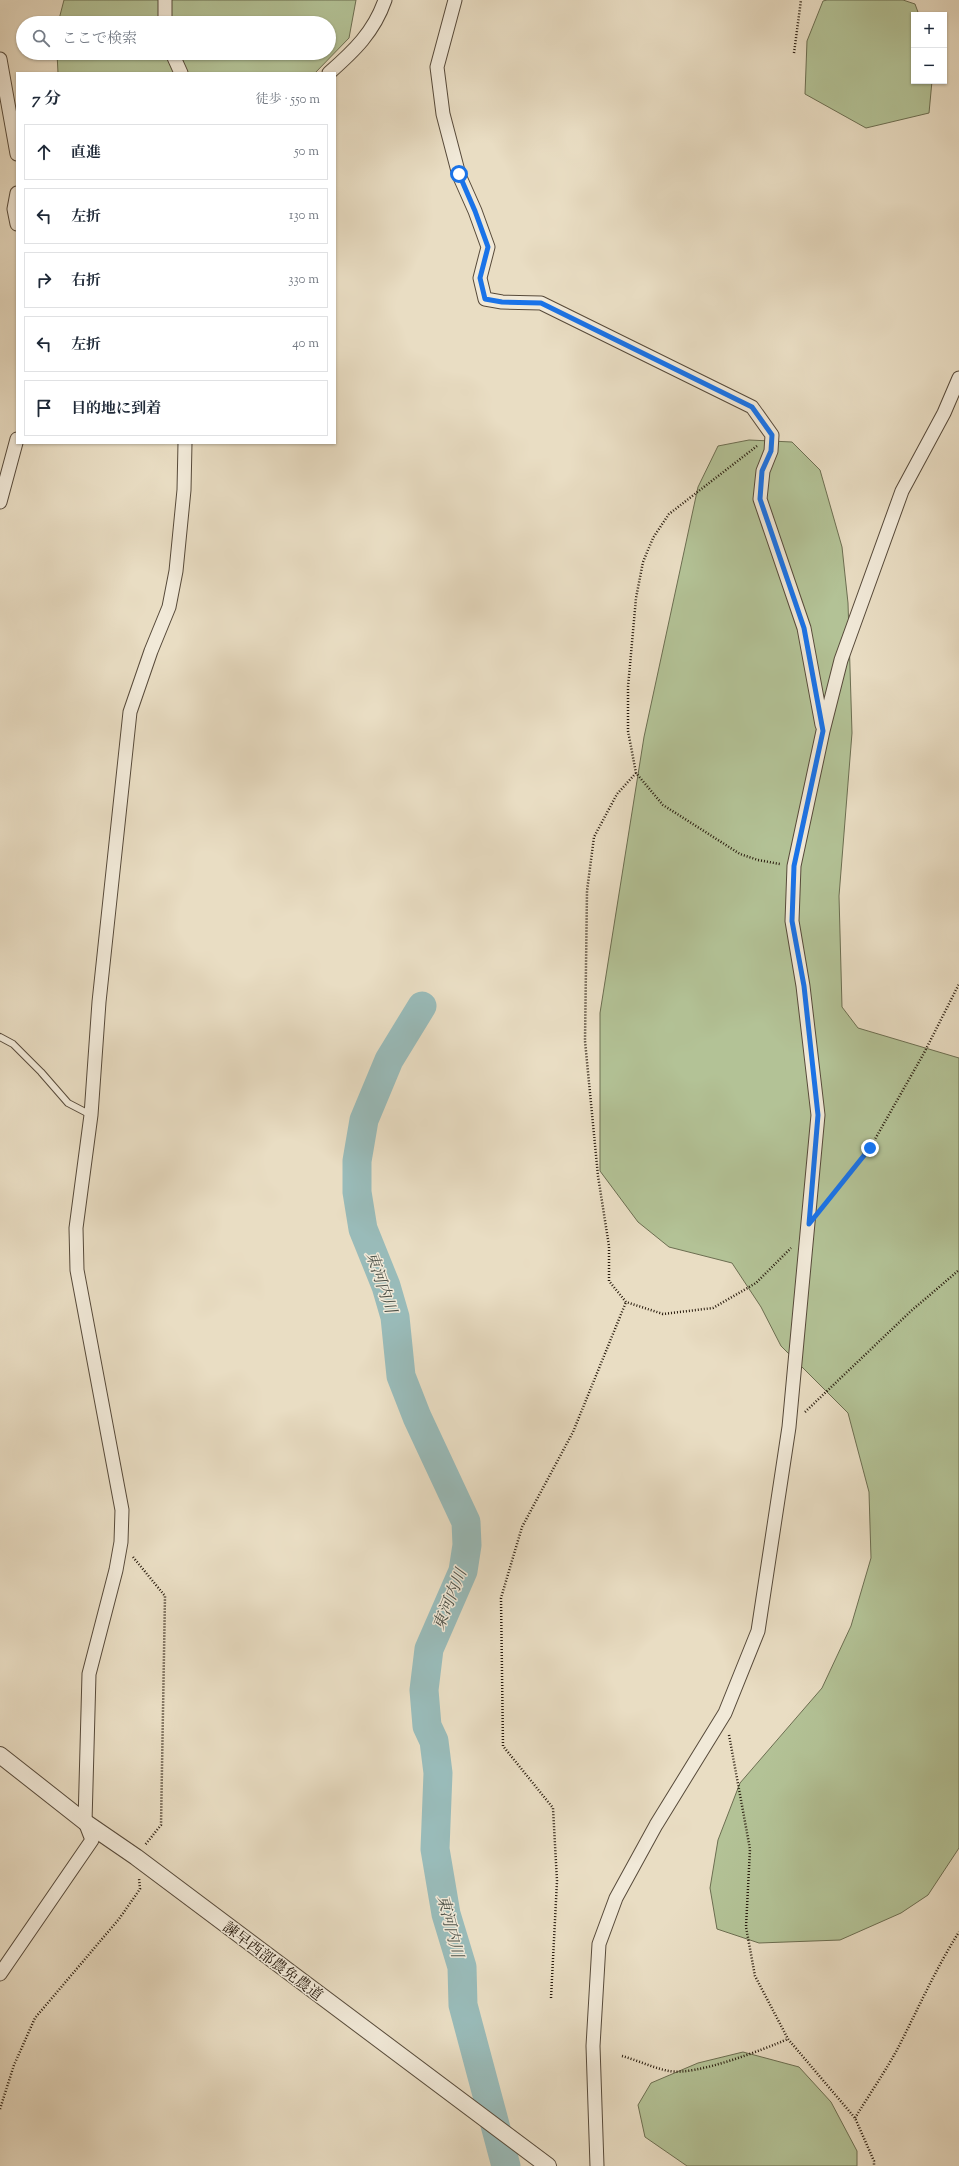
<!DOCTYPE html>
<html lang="ja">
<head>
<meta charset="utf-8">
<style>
  body { margin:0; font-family:"Sorts Mill Goudy","Noto Serif JP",serif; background:#f2f2f3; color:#1f2937 }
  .controls { position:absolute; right:12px; top:12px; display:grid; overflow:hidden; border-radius:0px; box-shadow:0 1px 3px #0004 }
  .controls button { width:36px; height:36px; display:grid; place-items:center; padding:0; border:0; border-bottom:1px solid #e0e1e3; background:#fff; color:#1f2937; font:20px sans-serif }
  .stop { position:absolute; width:12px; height:12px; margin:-9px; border:3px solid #1a73e8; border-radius:50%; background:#fff }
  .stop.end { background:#1a73e8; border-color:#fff; box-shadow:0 1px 4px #0008 }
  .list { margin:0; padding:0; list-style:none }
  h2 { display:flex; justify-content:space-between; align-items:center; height:52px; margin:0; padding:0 16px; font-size:17px }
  h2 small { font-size:13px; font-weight:400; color:#747a83 }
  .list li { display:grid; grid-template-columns:26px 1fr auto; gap:12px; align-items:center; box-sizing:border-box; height:56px; margin:0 8px 8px; padding:0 8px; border:1px solid #e0e1e3; border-radius:0px }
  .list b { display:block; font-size:15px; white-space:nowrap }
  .list em { font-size:13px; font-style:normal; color:#747a83 }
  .icon { flex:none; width:22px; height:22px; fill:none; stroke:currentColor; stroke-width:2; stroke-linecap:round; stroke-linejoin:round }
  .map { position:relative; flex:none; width:959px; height:2166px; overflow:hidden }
  .search { position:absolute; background:#fff; box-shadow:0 1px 3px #0004; left:16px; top:16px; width:320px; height:44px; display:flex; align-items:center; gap:10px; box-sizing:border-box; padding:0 14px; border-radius:22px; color:#747a83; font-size:15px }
  .panel { position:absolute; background:#fff; box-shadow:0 1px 3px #0004; left:16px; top:72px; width:320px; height:372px; border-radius:0px }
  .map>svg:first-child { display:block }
  .green { fill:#b3c296; stroke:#6c6e51 }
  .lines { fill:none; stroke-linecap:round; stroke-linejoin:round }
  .river { stroke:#99bbb9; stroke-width:29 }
  .service-casing { stroke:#574a3a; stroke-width:8 }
  .minor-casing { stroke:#574a3a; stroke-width:15 }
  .tertiary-casing { stroke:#574a3a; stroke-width:18 }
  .path { stroke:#26190c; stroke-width:2.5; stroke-dasharray:1 2; stroke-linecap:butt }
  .service { stroke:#f1e9d8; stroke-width:6 }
  .minor { stroke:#f1e9d8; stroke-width:13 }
  .tertiary { stroke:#f1e9d8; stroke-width:16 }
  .route { stroke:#1a73e8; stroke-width:5 }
  .labels { text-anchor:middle; stroke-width:3; stroke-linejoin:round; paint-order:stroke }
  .street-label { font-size:15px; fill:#26190c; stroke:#f1e9d8 }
  .water-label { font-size:16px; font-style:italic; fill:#4e5249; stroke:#f1e9d8 }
</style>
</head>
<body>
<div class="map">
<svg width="959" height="2166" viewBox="0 0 959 2166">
  <rect width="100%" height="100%" fill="#e9ddc3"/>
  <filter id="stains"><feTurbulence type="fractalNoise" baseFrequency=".005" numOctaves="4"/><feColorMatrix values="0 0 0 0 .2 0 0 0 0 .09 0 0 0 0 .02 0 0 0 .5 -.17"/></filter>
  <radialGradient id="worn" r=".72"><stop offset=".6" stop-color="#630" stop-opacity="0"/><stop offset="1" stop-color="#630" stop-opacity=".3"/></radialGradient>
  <path class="green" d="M 64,0 L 356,0 L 349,38 L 315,73 L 58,73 L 57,53 L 329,53 L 329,23 L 58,23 Z
    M 827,0 L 903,0 L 915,4 L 919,15 L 914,15 L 914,81 L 932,81 L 929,113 L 866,128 L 805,94 L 807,41 L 823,1 Z
    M 749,440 L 792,442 L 820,470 L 842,547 L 848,603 L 852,733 L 839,896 L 842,1007 L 858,1028 L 959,1058 L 959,1848 L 928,1895 L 901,1913 L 840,1940 L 759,1943 L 717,1929 L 710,1888 L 718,1840 L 740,1783 L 822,1688 L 851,1626 L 871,1558 L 869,1492 L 848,1413 L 781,1346 L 761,1307 L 732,1263 L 669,1247 L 638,1222 L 600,1171 L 600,1013 L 644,737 L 698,487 L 718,446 Z
    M 743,2052 L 799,2067 L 831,2102 L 857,2151 L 857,2166 L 687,2166 L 645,2137 L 638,2105 L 651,2083 L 698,2063 Z"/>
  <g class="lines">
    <path class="river" d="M 422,1006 L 389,1060 L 364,1120 L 357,1161 L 357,1192 L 363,1229 L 386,1286 L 395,1317 L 401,1376 L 417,1417 L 466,1522 L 467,1545 L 463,1571 L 429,1649 L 424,1690 L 427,1726 L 434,1741 L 438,1773 L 435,1849 L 446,1914 L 462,1967 L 463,2005 L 506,2166"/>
    <defs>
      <path id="service" d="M 0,1037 L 13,1044 L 41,1072 L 68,1103 L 91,1115"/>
      <path id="minor" d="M 455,0 L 437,67 L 443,114 L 459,175 L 475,211 L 488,247 L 480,278 L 485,299 L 502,302 L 541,303 L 752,407 L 772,435 L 771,451 L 763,471 L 760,499 L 804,628 L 822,725
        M 165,23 L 165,0
        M 172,53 L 181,73
        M 0,59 L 17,154
        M 329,73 C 354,51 374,32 385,0
        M 17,193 L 14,209 L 17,224
        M 0,502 L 17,439
        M 0,1974 L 92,1840 L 85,1822 L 89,1674 L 116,1570 L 121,1542 L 122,1510 L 77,1270 L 76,1228 L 91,1115 L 99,1002 L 130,712 L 151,651 L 169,607 L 176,571 L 184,490 L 185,443
        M 597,2166 L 593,2046 L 599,1944 L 616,1898 L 656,1825 L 725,1713 L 758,1631 L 789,1427 L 818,1115 L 803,986 L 792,921 L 794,866 L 823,731 L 841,660 L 902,491 L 944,413 L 959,378"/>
      <path id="tertiary" d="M 0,1755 L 85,1822 L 136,1857 L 548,2166"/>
    </defs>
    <use href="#service" class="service-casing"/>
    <use href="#minor" class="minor-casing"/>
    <use href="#tertiary" class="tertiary-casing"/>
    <path class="path" d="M 794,53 L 801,0
      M 757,446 L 669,514 L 653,538 L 643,562 L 636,598 L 628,687 L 628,731 L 636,773 L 663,805 L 740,854 L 758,860 L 780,864
      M 636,773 L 617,794 L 594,837 L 587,891 L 585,1041 L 598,1176 L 609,1246 L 609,1281 L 626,1302 L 663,1314 L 713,1308 L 756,1283 L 791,1248
      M 824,1205 L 870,1148 L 924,1053 L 959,984
      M 805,1412 L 911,1311 L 959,1270
      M 133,1557 L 165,1596 L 161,1825 L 145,1845
      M 729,1735 L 750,1849 L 746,1927 L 755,1976 L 788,2039 L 855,2118 L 874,2161 L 874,2166
      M 551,1998 L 557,1881 L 553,1808 L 503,1746 L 501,1598 L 522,1527 L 573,1432 L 626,1302
      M 622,2056 C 637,2060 653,2068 669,2071 C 696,2076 762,2050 788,2039
      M 0,2109 L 14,2065 L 35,2018 L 119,1919 L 140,1889 L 139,1878
      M 855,2118 C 869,2095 885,2072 898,2048 C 918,2009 936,1968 959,1932"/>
    <use href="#service" class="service"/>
    <use href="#minor" class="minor"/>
    <use href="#tertiary" class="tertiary"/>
  </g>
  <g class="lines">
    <path class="route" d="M 459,174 L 475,211 L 488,247 L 480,278 L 485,299 L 502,302 L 541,303 L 752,407 L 772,435 L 771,451 L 762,471 L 760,499 L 804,628 L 823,731 L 794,866 L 792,921 L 804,986 L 818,1115 L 809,1224 L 870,1148"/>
  </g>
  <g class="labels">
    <g class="street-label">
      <text transform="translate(273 1961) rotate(37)" y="5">諫早西部農免農道</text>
    </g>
    <g class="water-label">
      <text transform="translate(382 1282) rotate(71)" y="6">東河内川</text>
      <text transform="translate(449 1599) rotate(-68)" y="6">東河内川</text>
      <text transform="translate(451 1926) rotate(76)" y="6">東河内川</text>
    </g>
  </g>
  <rect width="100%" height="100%" filter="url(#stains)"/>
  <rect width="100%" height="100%" fill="url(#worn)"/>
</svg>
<div class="controls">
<button>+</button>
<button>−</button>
</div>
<div class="stop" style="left:459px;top:174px"></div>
<div class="stop end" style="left:870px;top:1148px"></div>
<div class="search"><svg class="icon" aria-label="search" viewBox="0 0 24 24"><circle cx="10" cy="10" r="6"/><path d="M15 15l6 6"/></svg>ここで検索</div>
<section class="panel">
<h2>7 分<small>徒歩 · 550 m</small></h2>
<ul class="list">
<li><svg class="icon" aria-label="ahead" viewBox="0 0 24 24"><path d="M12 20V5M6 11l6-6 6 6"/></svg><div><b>直進</b></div><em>50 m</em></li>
<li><svg class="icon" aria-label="left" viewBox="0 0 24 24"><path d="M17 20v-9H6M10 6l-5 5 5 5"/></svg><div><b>左折</b></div><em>130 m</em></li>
<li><svg class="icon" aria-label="right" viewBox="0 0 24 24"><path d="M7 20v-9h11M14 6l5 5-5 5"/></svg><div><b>右折</b></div><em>330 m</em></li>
<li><svg class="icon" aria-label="left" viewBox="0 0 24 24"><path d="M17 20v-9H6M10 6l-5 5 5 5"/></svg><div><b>左折</b></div><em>40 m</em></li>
<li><svg class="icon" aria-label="arrive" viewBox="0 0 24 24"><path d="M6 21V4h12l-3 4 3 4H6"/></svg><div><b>目的地に到着</b></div></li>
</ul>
</section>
</div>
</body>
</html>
